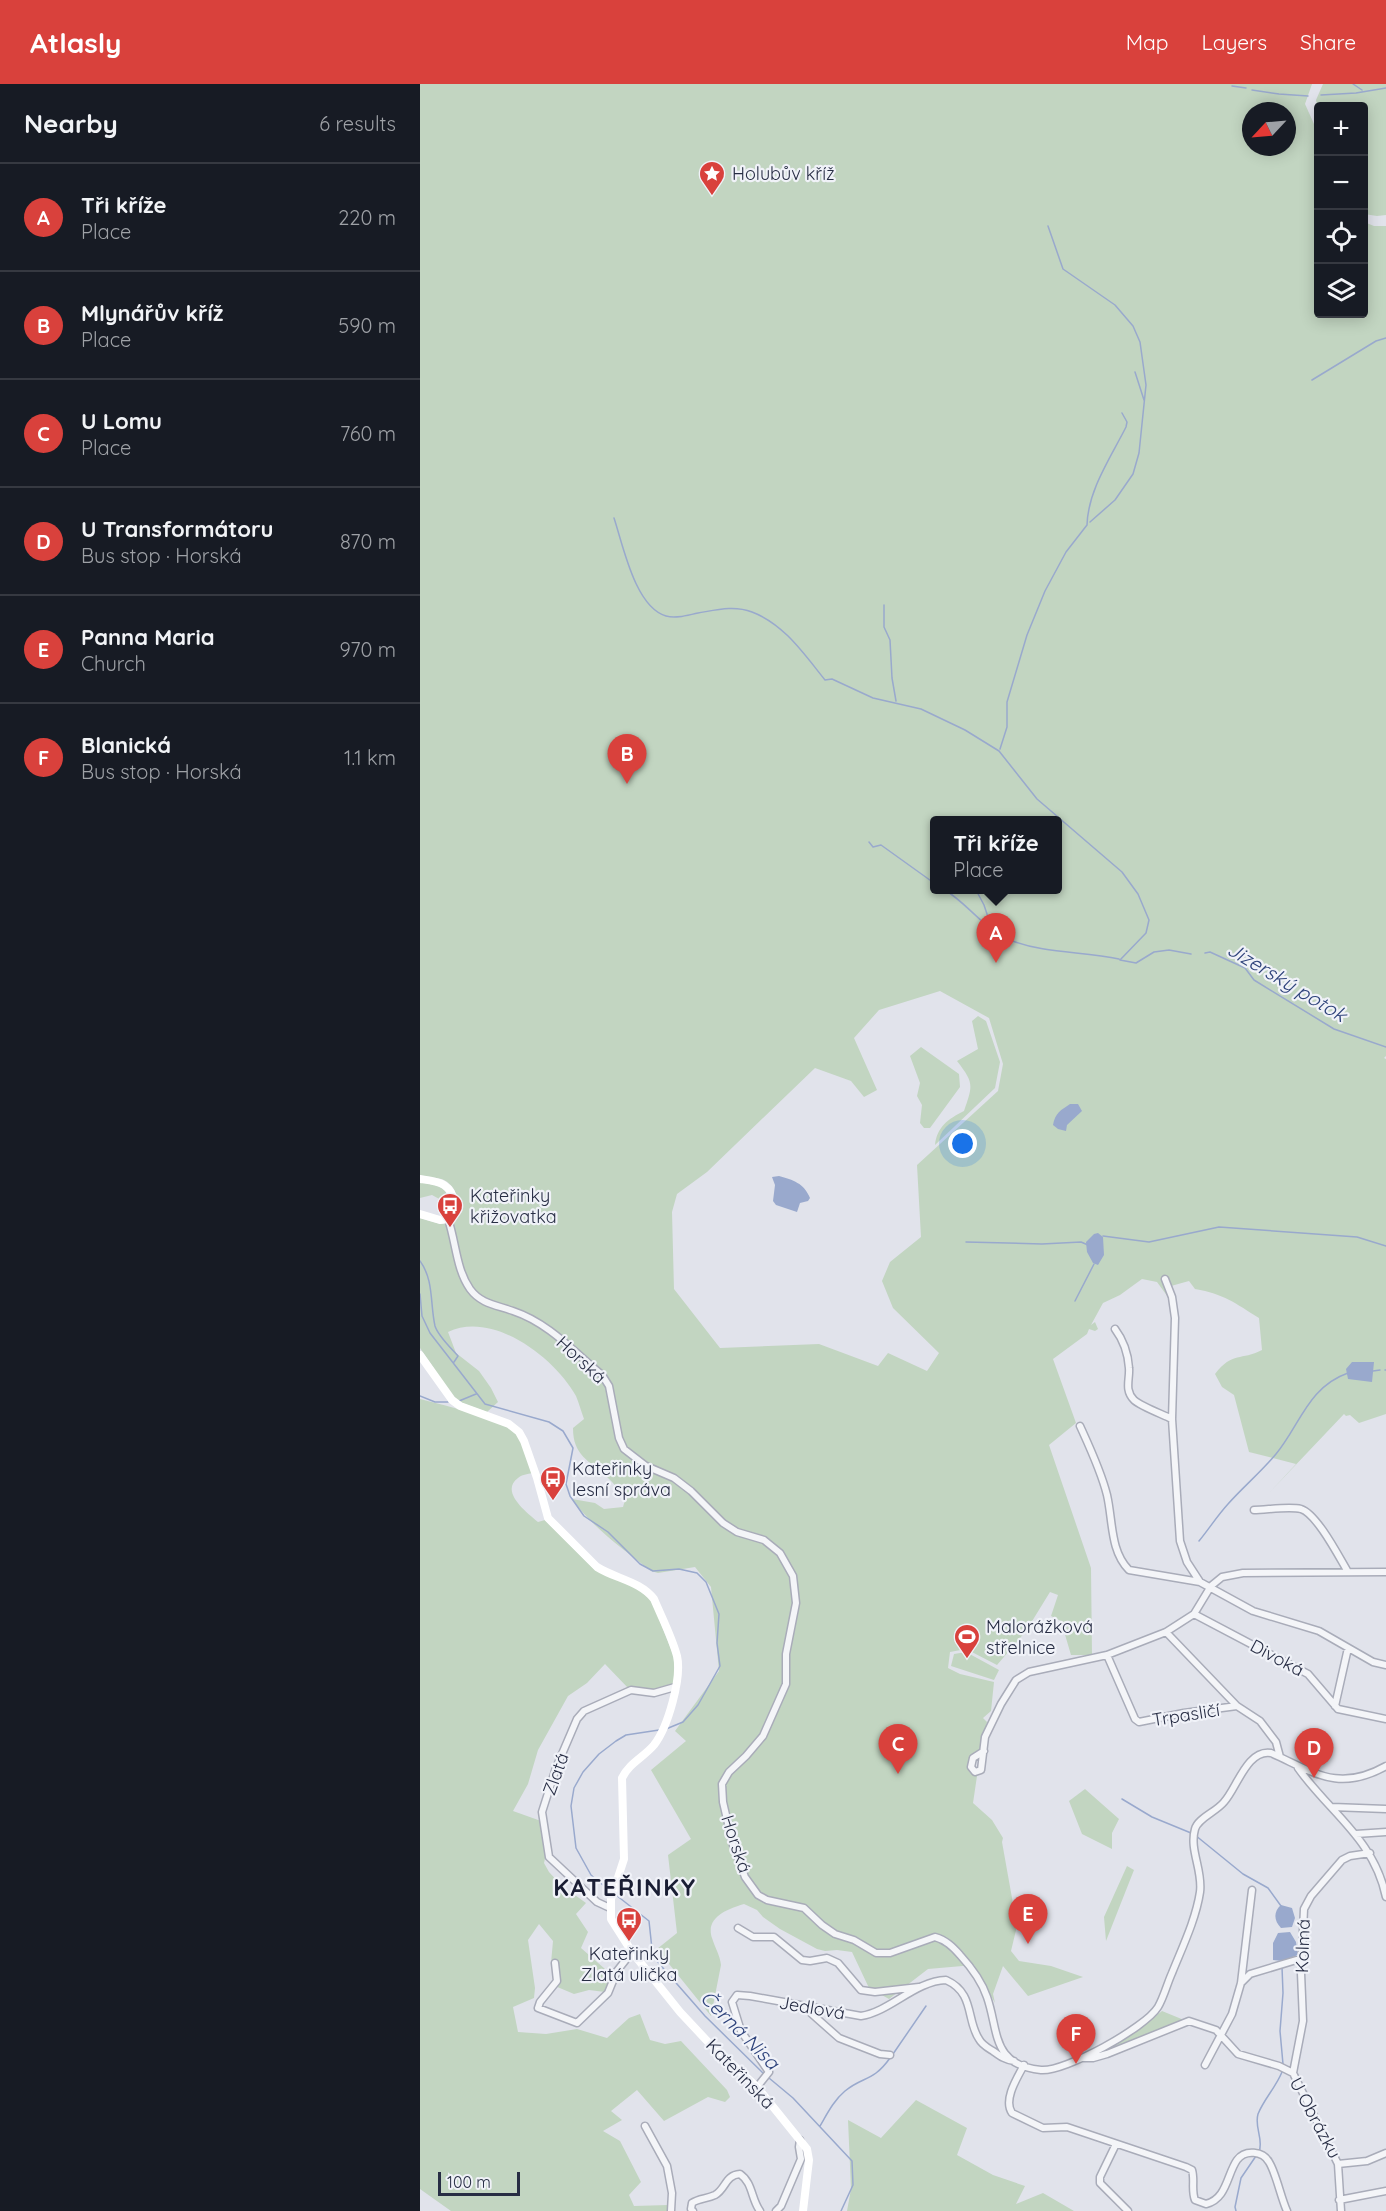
<!DOCTYPE html>
<html lang="en">
<head>
<meta charset="utf-8">
<style>
  body { margin:0; font-family:Quicksand,sans-serif; background:#242831; color:#f1f3f6 }
  .controls { position:absolute; right:18px; top:18px; display:grid; overflow:hidden; border-radius:6px; box-shadow:0 3px 15px #0003 }
  .controls button { width:54px; height:54px; display:grid; place-items:center; padding:0; border:0; border-bottom:2px solid #363941; background:#171b24; color:#f1f3f6; font:30px sans-serif }
  .compass { position:absolute; left:822px; top:18px; width:54px; height:54px; border-radius:50%; background:#171b24; box-shadow:0 3px 15px #0003; rotate:244deg }
  .scale { position:absolute; left:18px; bottom:15px; width:82px; box-sizing:border-box; padding-left:6px; border:3px solid #272d44; border-top:0; font-size:16px; line-height:21px; white-space:nowrap; color:#272d44; -webkit-text-stroke:4px #f0f2f8; paint-order:stroke }
  .you { position:absolute; left:543px; top:1060px; width:21px; height:21px; margin:-15px; border:4px solid #fff; border-radius:50%; background:#1a73e8; box-shadow:0 0 0 9px #1a73e833 }
  .badge { display:grid; place-items:center; width:39px; height:39px; border-radius:50%; background:#d9413c; color:#fff; font-size:20px; font-weight:700 }
  .pin { position:absolute; translate:-50% -50px; filter:drop-shadow(0 2px 3px #0008) }
  .pin::after { content:''; position:absolute; top:32px; width:21px; height:18px; background:inherit; clip-path:polygon(0 0,100% 0,50% 100%) }
  .popup { position:absolute; left:510px; top:732px; width:132px; height:78px; box-sizing:border-box; display:grid; place-content:center; border-radius:6px; background:#171b24; filter:drop-shadow(0 2px 4px #0005); font-size:20px; white-space:nowrap; color:#9ea1a6 }
  .popup b { font-size:22px; color:#f1f3f6 }
  .popup::after { content:''; position:absolute; left:50%; top:100%; margin-left:-12px; border:12px solid transparent; border-top-color:#171b24 }
  .list { margin:0; padding:0; list-style:none }
  h2 { display:flex; justify-content:space-between; align-items:center; height:78px; margin:0; padding:0 24px; font-size:26px }
  h2 small { font-size:20px; font-weight:400; color:#9ea1a6 }
  .list li { display:grid; grid-template-columns:39px 1fr auto; gap:18px; align-items:center; box-sizing:border-box; height:108px; padding:0 24px; border-top:2px solid #363941 }
  .list b { display:block; font-size:22px; white-space:nowrap }
  .list p { margin:0; font-size:20px; white-space:nowrap; color:#9ea1a6 }
  .list em { font-size:20px; font-style:normal; color:#9ea1a6 }
  .icon { flex:none; width:33px; height:33px; fill:none; stroke:currentColor; stroke-width:2; stroke-linecap:round; stroke-linejoin:round }
  .map { position:relative; flex:none; width:966px; height:2127px; overflow:hidden }
  header { display:flex; align-items:center; gap:36px; box-sizing:border-box; height:84px; padding:0 30px; background:#d9413c; color:#fff }
  header strong { font-size:28px }
  nav { display:flex; gap:33px; margin-inline-start:auto; font-size:21px }
  main { display:flex }
  aside { flex:1; background:#171b24 }
  .map>svg:first-child { display:block }
  .green { fill:#c2d5c1; fill-rule:evenodd }
  .water { fill:#99a9cd }
  .lines { fill:none; stroke-linecap:round; stroke-linejoin:round }
  .stream { stroke:#99a9cd; stroke-width:1.5 }
  .street-casing { stroke:#a9acb9; stroke-width:9 }
  .street { stroke:#f4f5f8; stroke-width:6 }
  .secondary { stroke:#fff; stroke-width:8 }
  .labels { text-anchor:middle; stroke-width:4.5; stroke-linejoin:round; paint-order:stroke }
  .poi-label { font-size:18px; fill:#272d44; stroke:#f0f2f8; text-anchor:start }
  .street-label { font-size:18px; fill:#272d44; stroke:#f0f2f8 }
  .water-label { font-size:20px; font-style:italic; fill:#2e437b; stroke:#f0f2f8 }
  .district-label { font-size:24px; font-weight:bold; letter-spacing:1.5px; fill:#1a1e34; stroke:#f0f2f8 }
</style>
</head>
<body>
<header>
<strong>Atlasly</strong>
<nav><a>Map</a><a>Layers</a><a>Share</a></nav>
</header>
<main>
<aside>
<h2>Nearby<small>6 results</small></h2>
<ul class="list">
<li><span class="badge">A</span><div><b>Tři kříže</b><p>Place</p></div><em>220 m</em></li>
<li><span class="badge">B</span><div><b>Mlynářův kříž</b><p>Place</p></div><em>590 m</em></li>
<li><span class="badge">C</span><div><b>U Lomu</b><p>Place</p></div><em>760 m</em></li>
<li><span class="badge">D</span><div><b>U Transformátoru</b><p>Bus stop · Horská</p></div><em>870 m</em></li>
<li><span class="badge">E</span><div><b>Panna Maria</b><p>Church</p></div><em>970 m</em></li>
<li><span class="badge">F</span><div><b>Blanická</b><p>Bus stop · Horská</p></div><em>1.1 km</em></li>
</ul>
</aside>
<div class="map">
<svg width="966" height="2127" viewBox="0 0 966 2127">
  <rect width="100%" height="100%" fill="#e1e3eb"/>
  <path class="green" d="M 0,0 L 892,0 L 885,20 L 898,49 L 898,230 L 944,230 L 944,138 L 954,142 L 966,142 L 966,972 L 964,974 L 966,975 L 966,1330 L 939,1339 L 930,1331 L 926,1332 L 924,1330 L 850,1408 L 876,1380 L 829,1368 L 814,1311 L 802,1303 L 795,1290 C 813,1267 821,1277 842,1266 L 839,1234 C 815,1219 804,1210 775,1205 L 769,1197 L 751,1202 L 751,1210 L 748,1213 L 737,1198 L 722,1195 L 700,1211 L 683,1219 L 671,1241 L 675,1238 L 678,1245 L 675,1247 L 669,1245 L 667,1250 L 633,1275 L 656,1339 L 629,1361 L 671,1484 L 672,1571 L 651,1571 L 641,1537 L 631,1532 L 638,1511 L 630,1508 L 606,1547 L 577,1581 L 546,1565 L 530,1568 L 528,1584 L 540,1590 L 574,1598 L 571,1627 L 563,1634 L 567,1638 L 562,1663 L 550,1674 L 549,1687 L 557,1692 L 553,1719 L 572,1736 L 583,1754 L 582,1758 L 597,1842 L 591,1867 L 599,1877 L 631,1882 L 663,1893 L 608,1912 L 583,1882 L 573,1910 L 575,1919 L 554,1881 L 508,1885 L 469,1915 L 449,1904 L 432,1868 L 417,1866 L 405,1867 L 397,1865 L 360,1845 L 343,1833 L 337,1826 L 324,1820 C 308,1825 285,1833 292,1854 C 295,1864 300,1871 301,1881 L 291,1932 L 237,1865 L 257,1849 L 248,1771 L 271,1755 L 231,1686 L 266,1657 L 255,1647 L 299,1587 L 291,1503 L 275,1483 L 238,1489 L 231,1487 C 203,1465 173,1444 152,1415 L 175,1419 L 184,1425 L 203,1423 L 205,1416 C 200,1408 194,1399 187,1393 C 169,1376 153,1372 153,1344 L 164,1335 C 161,1327 159,1319 156,1312 C 135,1274 73,1226 28,1248 L 36,1269 L 59,1287 L 71,1304 L 78,1318 L 67,1328 L 42,1319 L 34,1314 L 0,1264 L 0,1134 L 20,1140 L 31,1139 C 40,1126 41,1105 24,1096 C 17,1093 7,1093 0,1091 ZM 831,27 L 867,27 L 867,63 L 831,63 ZM 514,736 L 638,736 L 638,806 L 514,806 ZM 520,907 L 569,934 L 583,980 L 578,1007 L 497,1081 L 501,1153 L 470,1178 L 462,1197 L 473,1224 L 519,1269 L 507,1287 L 468,1269 L 458,1282 L 399,1260 L 300,1264 L 254,1205 L 252,1128 L 257,1110 L 287,1088 L 395,984 L 431,997 L 444,1013 L 457,1006 L 434,954 L 459,926 Z
    M 903,0 L 966,0 L 966,131 L 957,132 L 944,130 L 944,22 L 898,22 L 898,28 L 896,16 Z
    M 558,932 L 566,937 L 580,978 L 575,1004 L 515,1061 C 517,1043 528,1035 544,1027 C 553,1001 554,999 537,977 L 558,965 L 552,937 Z
    M 501,963 L 539,990 L 540,1003 L 510,1044 L 504,1044 L 500,1039 L 502,1021 L 497,1012 L 500,999 L 490,972 Z
    M 0,1098 C 19,1102 26,1101 32,1122 L 12,1111 L 0,1114 Z
    M 0,1315 C 22,1321 82,1334 96,1350 C 105,1360 108,1377 112,1389 C 108,1390 101,1391 98,1394 C 79,1408 108,1429 118,1438 L 125,1436 L 175,1486 L 217,1504 L 232,1517 L 254,1573 L 254,1599 C 238,1609 227,1607 209,1605 L 185,1580 L 167,1599 L 148,1612 L 118,1666 L 108,1700 L 93,1727 L 121,1737 L 126,1770 L 124,1779 L 129,1788 L 141,1801 L 166,1819 L 156,1830 L 168,1848 L 161,1864 L 193,1892 L 185,1908 L 169,1906 L 154,1910 L 135,1902 L 131,1879 L 133,1857 L 119,1840 L 108,1856 L 115,1904 L 114,1914 L 93,1923 L 98,1948 L 126,1950 L 157,1945 L 187,1954 L 209,1934 L 220,1930 L 230,1956 L 245,1960 L 261,1957 L 307,2006 L 310,2013 L 305,2018 L 288,2013 L 244,2037 L 217,2006 L 191,2027 L 202,2036 L 183,2047 L 200,2057 L 221,2098 L 209,2111 L 214,2122 L 248,2121 L 249,2127 L 31,2127 L 0,2105 Z
    M 546,1568 L 579,1586 L 574,1596 L 531,1582 L 534,1570 Z
    M 665,1705 L 699,1735 L 692,1749 L 692,1765 L 662,1750 L 649,1717 Z
    M 707,1782 L 714,1786 L 686,1857 L 684,1833 Z
    M 742,1927 L 764,1936 L 672,1973 L 719,1946 Z
    M 496,2016 L 547,2044 L 537,2071 L 573,2091 L 605,2102 L 596,2120 L 623,2109 L 654,2127 L 427,2127 L 431,2105 L 428,2036 L 461,2054 Z"/>
  <path class="water" d="M 650,1020 L 658,1020 L 662,1027 L 647,1041 L 646,1047 L 638,1045 L 633,1041 C 635,1029 641,1026 650,1020 Z
    M 359,1092 C 373,1096 384,1099 390,1114 L 388,1117 L 380,1119 L 377,1128 L 356,1121 L 353,1117 L 355,1101 L 352,1093 Z
    M 678,1149 L 683,1153 L 684,1171 L 678,1181 L 673,1179 L 667,1168 L 666,1158 L 674,1150 Z
    M 932,1278 L 954,1278 L 952,1298 L 928,1295 L 926,1285 Z
    M 861,1821 L 872,1824 L 875,1834 L 872,1843 L 861,1844 C 854,1837 853,1828 861,1821 Z
    M 870,1848 L 876,1858 L 878,1871 L 862,1877 L 853,1876 L 853,1859 L 858,1849 Z"/>
  <g class="lines">
    <path class="stream" d="M 933,0 L 942,6
      M 812,2 L 826,4
      M 832,6 L 859,10 L 888,12
      M 901,11 L 936,9 L 966,4
      M 628,142 L 643,185 L 695,221 L 713,242 L 720,258 L 726,301 L 719,369 L 713,390 L 695,416 L 670,438
      M 715,288 L 724,316
      M 892,296 L 956,257 L 966,254
      M 194,434 C 203,461 215,523 246,532 C 257,535 268,531 278,529 C 296,526 314,521 332,528 C 364,540 384,570 405,596 L 412,595 L 453,614 L 501,625 L 545,646 L 579,667 L 617,715 L 702,788 L 718,810 L 729,836 L 726,849 L 700,876 L 716,879 L 734,868 L 749,866 L 771,870
      M 667,441 C 668,406 691,373 706,343 L 707,338 L 702,329
      M 464,521 L 464,543 L 470,556 L 472,594 L 476,617
      M 580,665 L 587,643 L 587,618 L 607,551 L 625,507 L 646,468 L 667,441
      M 449,758 L 453,763 L 461,761 L 514,799
      M 525,806 C 548,820 564,845 590,856 C 625,870 663,867 699,875
      M 556,806 L 564,821 L 572,845
      M 785,869 L 790,868 L 825,884 L 834,896 L 914,945 L 966,963
      M 683,1152 L 729,1158 L 799,1143 L 937,1153 L 966,1162
      M 546,1158 L 622,1160 L 661,1158 L 668,1161
      M 0,1177 C 14,1196 10,1220 15,1242 C 18,1252 31,1264 38,1272 L 34,1278
      M 0,1210 L 2,1232 L 10,1249 L 65,1320 L 129,1338 L 143,1347 L 153,1364 L 146,1400 L 150,1412 L 164,1432 L 188,1448 L 220,1480 L 233,1487 L 259,1485 L 277,1489 L 286,1498 L 299,1530 L 297,1559 L 300,1582 L 278,1621 L 263,1638 L 246,1645
      M 655,1217 L 674,1180
      M 965,1286 L 966,1286
      M 953,1287 L 960,1286
      M 0,1312 L 15,1318 L 28,1318
      M 39,1317 L 56,1310
      M 779,1457 C 789,1445 797,1432 808,1420 C 823,1403 841,1388 856,1370 C 880,1341 888,1303 928,1289
      M 702,1715 L 732,1733 L 771,1749
      M 775,1751 L 823,1790 L 848,1804 L 861,1822
      M 189,1806 L 171,1791 L 156,1764 L 151,1722 L 154,1704 L 163,1688 L 179,1670 L 196,1657 L 206,1651 L 239,1646
      M 196,1811 L 229,1837 L 232,1865 L 236,1876 L 285,1932 L 345,1991
      M 862,1883 L 863,1909 L 860,1947 L 863,1980
      M 473,1970 L 506,1922
      M 349,1994 L 373,2014 L 432,2077 L 433,2101 L 421,2127
      M 400,2042 C 407,2030 414,2016 425,2007 C 443,1992 453,1998 470,1974
      M 839,2068 C 844,2055 834,2044 838,2030 C 844,2015 856,2003 862,1988
      M 816,2127 L 815,2123 L 821,2094 L 836,2072"/>
    <defs>
      <path id="street" d="M 28,1135 C 36,1158 36,1185 50,1205 C 61,1220 76,1221 93,1227 C 129,1239 154,1268 182,1291 L 189,1302 L 199,1354 L 204,1365 L 226,1382 L 254,1394 L 271,1407 L 303,1439 L 317,1448 L 344,1456 L 360,1469 L 373,1492 L 376,1519 L 366,1570 L 366,1600 L 343,1652 L 326,1672 L 309,1688 L 302,1700 L 303,1718 L 313,1761 L 325,1793 L 338,1811 L 347,1816 L 384,1824 L 402,1841 L 415,1850 L 434,1856 L 456,1869 L 470,1869 L 515,1853 C 526,1856 533,1863 540,1871 C 551,1883 562,1898 567,1913 C 579,1947 571,1981 621,1986 C 645,1988 725,1944 738,1923 C 744,1913 747,1900 752,1889 C 762,1864 776,1835 780,1808 C 783,1786 769,1766 775,1745 C 778,1734 796,1728 804,1718 C 817,1704 827,1665 851,1669 C 894,1688 918,1709 966,1682
        M 745,1195 L 752,1213 L 755,1234 L 752,1335 L 760,1457 L 767,1478 L 780,1498
        M 695,1245 C 704,1257 708,1269 709,1284 C 710,1295 704,1306 714,1316 C 722,1323 742,1330 752,1335
        M 660,1342 C 670,1364 681,1387 687,1411 C 693,1437 690,1467 709,1486 L 780,1498 L 833,1527 L 899,1547 L 953,1578 L 966,1581
        M 834,1426 C 846,1426 869,1422 881,1425 C 897,1430 919,1473 928,1488
        M 774,1530 L 888,1590 L 918,1625 L 966,1635
        M 746,1548 L 817,1622 L 840,1637 L 856,1658 L 860,1673
        M 687,1571 L 715,1635 L 719,1638 L 764,1629 L 817,1622
        M 915,1622 L 928,1564
        M 564,1667 L 553,1674 L 551,1683 L 555,1688 L 561,1686 L 565,1653 L 581,1620 L 596,1596 L 609,1588 L 687,1571 L 746,1548 L 774,1530 L 791,1502 L 802,1493 L 823,1489 L 966,1488
        M 878,1684 C 910,1729 954,1755 966,1813
        M 912,1723 L 966,1725
        M 936,1750 L 966,1748
        M 190,1824 L 177,1818 L 129,1773 L 122,1728 L 136,1684 L 157,1635 L 164,1627 L 211,1606 L 234,1609 L 255,1603
        M 318,1844 L 333,1853 L 354,1853 L 382,1876 L 390,1877 L 407,1874 L 418,1879 L 441,1906 L 455,1908 L 499,1903
        M 135,1879 L 137,1897 L 120,1918 L 118,1924 L 157,1939 L 188,1909 L 197,1887 L 212,1868
        M 821,1899 L 830,1890 L 883,1874
        M 384,1923 L 419,1954 L 460,1970 L 470,1971
        M 664,1974 L 673,1974 L 687,1970 L 769,1937 L 796,1946 L 818,1970 L 859,1982 L 873,1989 L 918,2080 L 921,2127
        M 604,1981 C 597,1994 583,2016 592,2029 L 623,2044 L 647,2043 L 766,2083 L 772,2086 C 775,2096 771,2106 775,2116 L 786,2120 C 807,2115 807,2090 817,2076 C 825,2065 843,2067 849,2078 C 856,2089 861,2114 867,2127
        M 785,1981 L 812,1930 L 821,1899 L 832,1806
        M 873,1989 L 883,1937 L 881,1889 L 884,1825 L 891,1812 L 922,1776 L 930,1772 L 950,1769
        M 337,2003 L 349,1988 L 321,1947 L 312,1918 L 317,1911 L 330,1912 L 441,1932 C 471,1927 495,1897 526,1896 C 555,1909 546,1936 559,1955 C 562,1961 568,1964 573,1967 C 580,1972 585,1976 594,1977
        M 225,2042 L 247,2082 L 252,2109 L 251,2127
        M 696,2060 L 680,2093 L 680,2099 L 708,2127
        M 918,2080 L 947,2077 L 966,2069
        M 919,2116 L 966,2107
        M 273,2127 L 271,2125 L 272,2119 C 279,2114 287,2115 295,2111 C 306,2105 305,2091 320,2090 C 333,2099 331,2115 340,2127
        M 356,2127 L 361,2122 L 381,2075 L 379,2063 L 380,2056"/>
    </defs>
    <use href="#street" class="street-casing"/>
    <use href="#street" class="street"/>
    <path class="secondary" d="M 0,1095 C 7,1096 18,1097 24,1101 C 36,1109 36,1124 28,1135 L 20,1136 L 0,1130
      M 0,1271 L 32,1316 L 40,1322 L 89,1340 L 99,1348 L 104,1357 L 117,1394 L 128,1434 L 177,1483 C 196,1495 220,1497 234,1515 C 242,1534 252,1553 257,1572 C 262,1594 248,1643 234,1661 C 224,1673 209,1679 202,1694 L 204,1775 L 191,1815 L 191,1835 L 212,1868 L 260,1928 L 289,1959 L 337,2003 L 387,2065 L 389,2076 L 383,2127"/>
  </g>
  <defs>
    <symbol id="sight-pin" viewBox="-11 -11 22 30"><path d="M0 17L-7.5 6A9.5 9.5 0 1 1 7.5 6Z" fill="#d9413c" stroke="#f0f2f8"/><path d="M0-6L1.8-2.2L6-1.7L2.9 1.2L3.7 5.4L0 3.3L-3.7 5.4L-2.9 1.2L-6-1.7L-1.8-2.2Z" fill="#fff"/></symbol>
    <symbol id="bus-pin" viewBox="-11 -11 22 30"><path d="M0 17L-7.5 6A9.5 9.5 0 1 1 7.5 6Z" fill="#d9413c" stroke="#f0f2f8"/><path d="M-5-6H5V4H4V6H2V4H-2V6H-4V4H-5ZM-3.5-4V0h7V-4ZM-3.5 1.2v1.5H-2V1.2ZM2 1.2v1.5H3.5V1.2Z" fill="#fff"/></symbol>
    <symbol id="stadium-pin" viewBox="-11 -11 22 30"><path d="M0 17L-7.5 6A9.5 9.5 0 1 1 7.5 6Z" fill="#d9413c" stroke="#f0f2f8"/><path d="M0-5a6.5 5 0 1 0 0 10a6.5 5 0 1 0 0-10ZM-3.5-1.8h7v3.6h-7Z" fill="#fff"/></symbol>
  </defs>
  <g fill-rule="evenodd">
    <use href="#sight-pin" x="277" y="75" width="30" height="40"/>
    <use href="#bus-pin" x="15" y="1107" width="30" height="40"/>
    <use href="#bus-pin" x="118" y="1380" width="30" height="40"/>
    <use href="#stadium-pin" x="532" y="1538" width="30" height="40"/>
    <use href="#bus-pin" x="194" y="1821" width="30" height="40"/>
  </g>
  <g class="labels">
    <g class="poi-label">
      <text x="312" y="96">Holubův kříž</text>
      <text x="50" y="1118">Kateřinky<tspan x="50" dy="21">křižovatka</tspan></text>
      <text x="152" y="1391">Kateřinky<tspan x="152" dy="21">lesní správa</tspan></text>
      <text x="566" y="1549">Malorážková<tspan x="566" dy="21">střelnice</tspan></text>
      <text x="209" y="1876" text-anchor="middle">Kateřinky<tspan x="209" dy="21">Zlatá ulička</tspan></text>
    </g>
    <g class="street-label">
      <text transform="translate(161 1276) rotate(43)" y="6">Horská</text>
      <text transform="translate(857 1574) rotate(28)" y="6">Divoká</text>
      <text transform="translate(766 1631) rotate(-9)" y="6">Trpasličí</text>
      <text transform="translate(136 1690) rotate(-70)" y="6">Zlatá</text>
      <text transform="translate(316 1760) rotate(72)" y="6">Horská</text>
      <text transform="translate(883 1862) rotate(-88)" y="6">Kolmá</text>
      <text transform="translate(392 1924) rotate(10)" y="6">Jedlová</text>
      <text transform="translate(320 1990) rotate(46)" y="6">Kateřinská</text>
      <text transform="translate(895 2034) rotate(62)" y="6">U Obrázku</text>
    </g>
    <g class="water-label">
      <text transform="translate(867 898) rotate(31)" y="7">Jizerský potok</text>
      <text transform="translate(320 1946) rotate(45)" y="7">Černá Nisa</text>
    </g>
    <g class="district-label">
      <text x="205" y="1812">KATEŘINKY</text>
    </g>
  </g>
</svg>
<div class="controls">
<button>+</button>
<button>−</button>
<button><svg class="icon" aria-label="locate" viewBox="0 0 24 24"><circle cx="12" cy="12" r="6"/><path d="M12 2v4M12 18v4M2 12h4M18 12h4"/></svg></button>
<button><svg class="icon" aria-label="layers" viewBox="0 0 24 24"><path d="M12 4l9 5-9 5-9-5zM3 14l9 5 9-5"/></svg></button>
</div>
<svg class="compass" viewBox="-18 -18 36 36"><path d="M0-13l5 13h-10z" fill="#e53935"/><path d="M0 13l5-13h-10z" fill="#9ea1a6"/></svg>
<div class="scale">100 m</div>
<div class="you"></div>
<div class="pin badge" style="left:576px;top:879px">A</div>
<div class="popup"><b>Tři kříže</b>Place</div>
<div class="pin badge" style="left:207px;top:700px">B</div>
<div class="pin badge" style="left:478px;top:1690px">C</div>
<div class="pin badge" style="left:894px;top:1694px">D</div>
<div class="pin badge" style="left:608px;top:1860px">E</div>
<div class="pin badge" style="left:656px;top:1980px">F</div>
</div>
</main>
</body>
</html>
